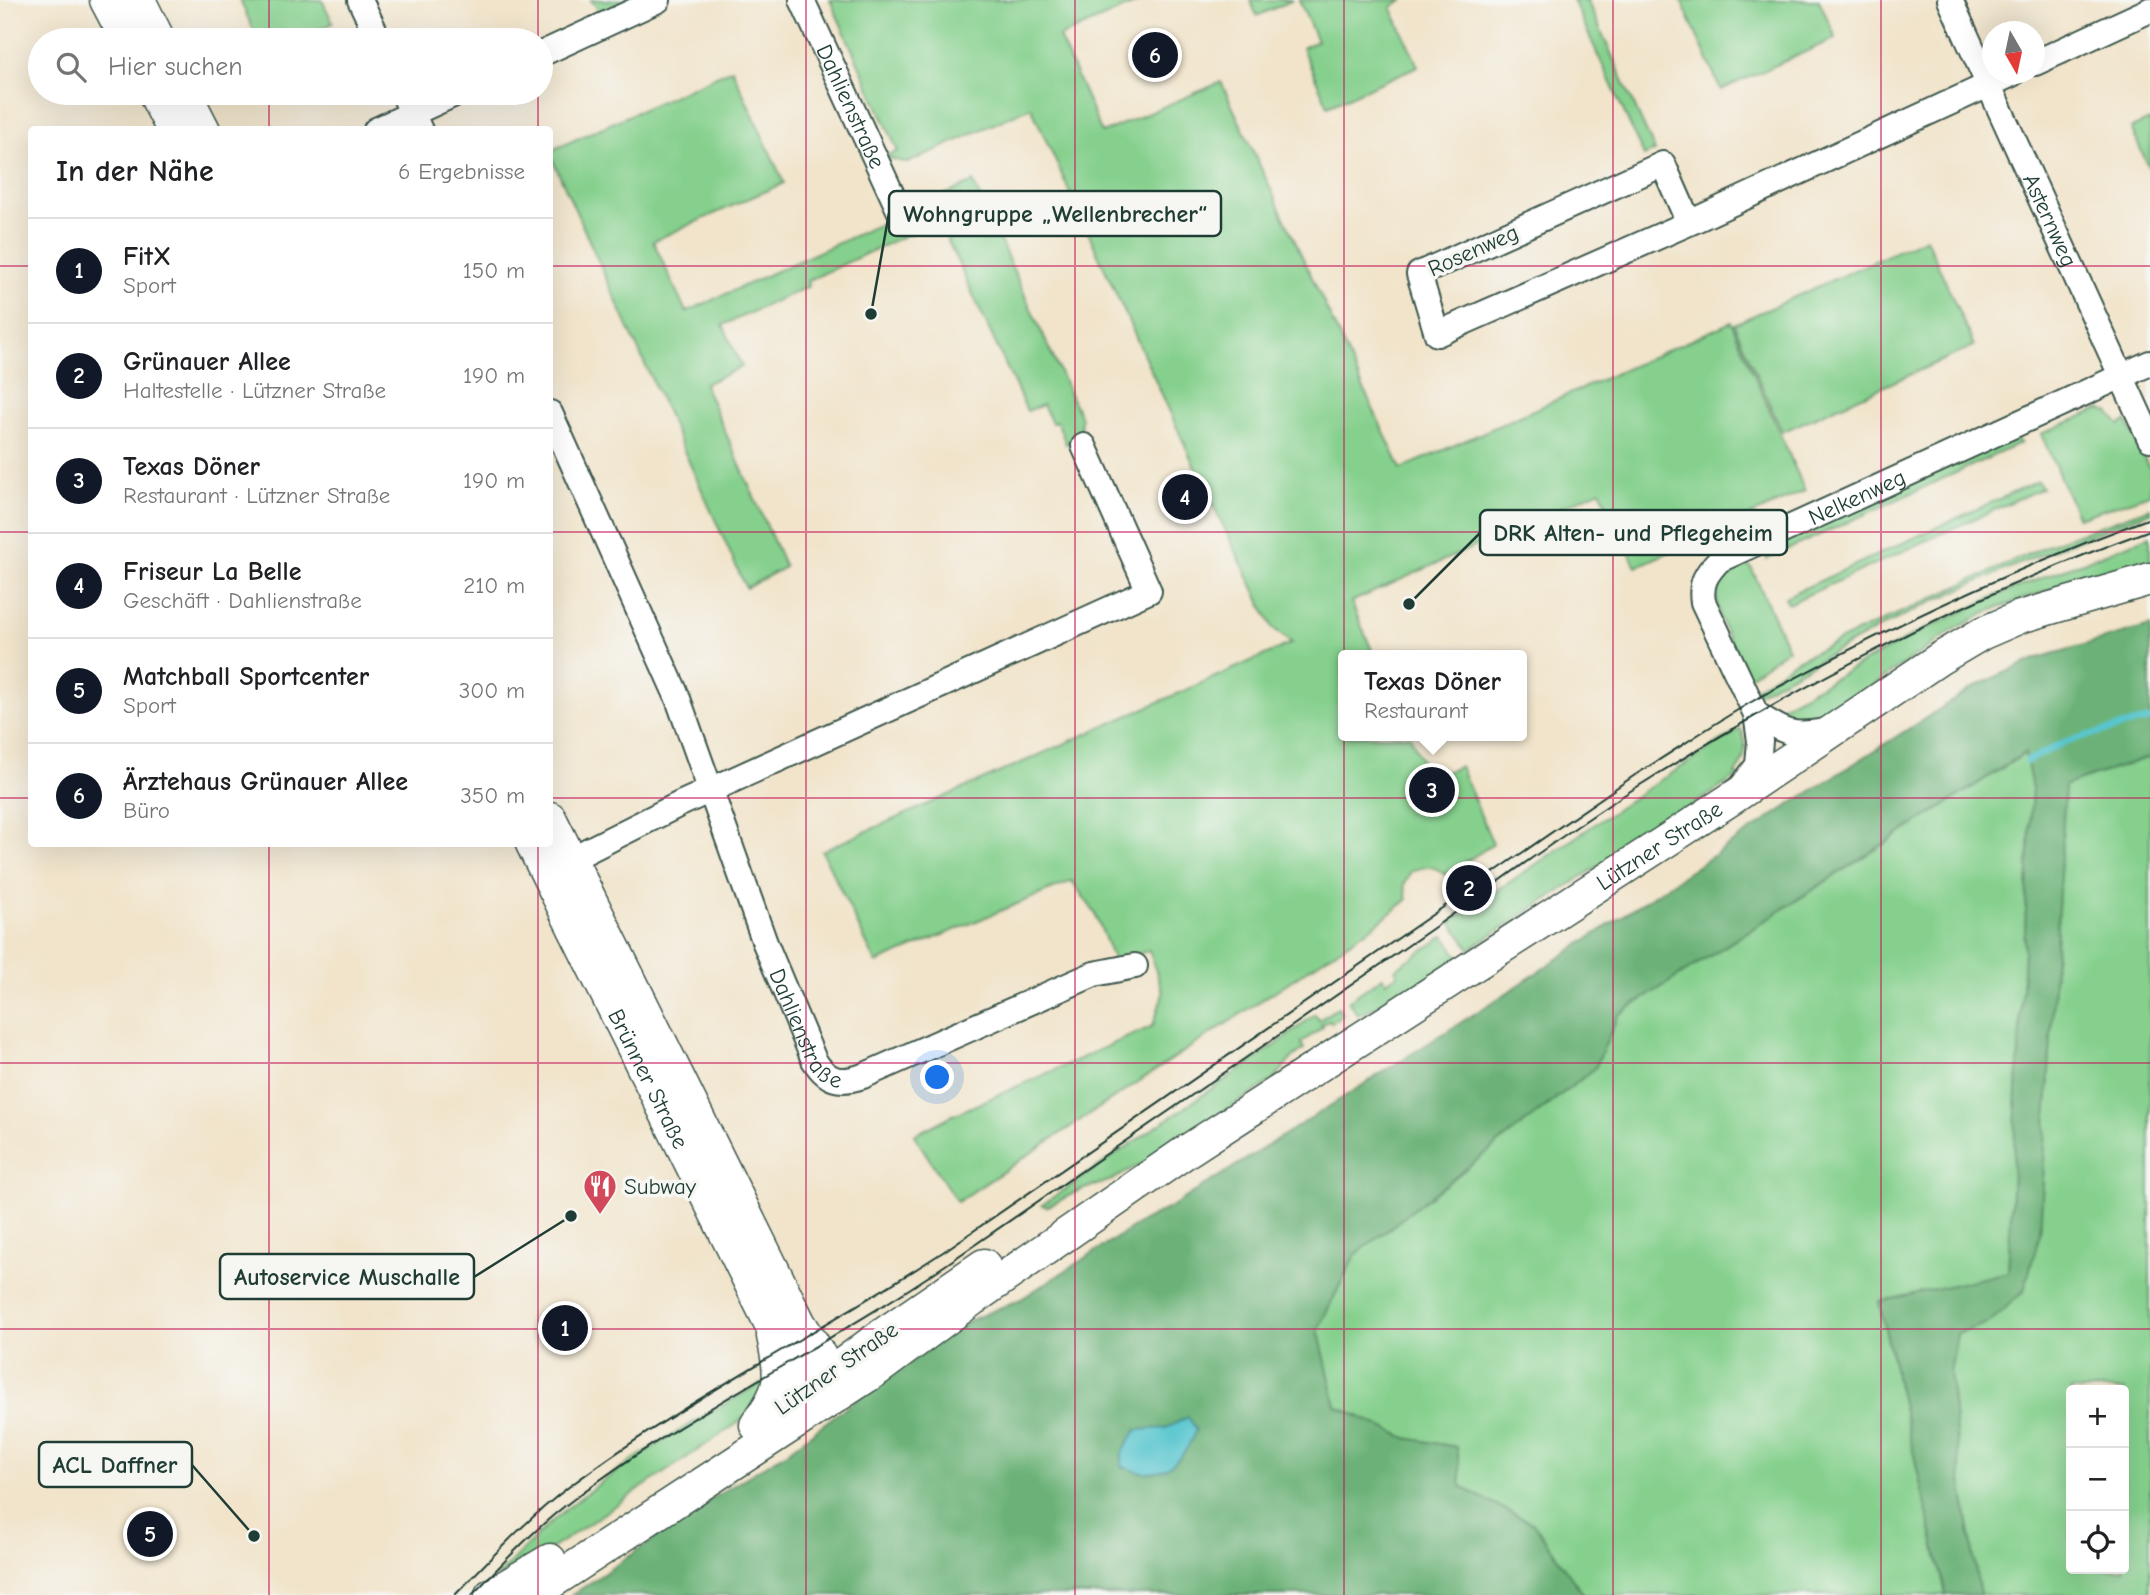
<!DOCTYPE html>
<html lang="de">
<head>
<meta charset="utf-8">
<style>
  body { margin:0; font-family:"Comic Neue",sans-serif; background:#f2f2f2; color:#202124 }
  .controls { position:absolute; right:21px; bottom:21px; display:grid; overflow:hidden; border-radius:7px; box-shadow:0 7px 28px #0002 }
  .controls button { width:63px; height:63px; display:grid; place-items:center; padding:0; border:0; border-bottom:2px solid #e0e0e0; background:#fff; color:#202124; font:35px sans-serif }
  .compass { position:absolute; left:1982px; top:21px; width:63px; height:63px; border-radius:50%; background:#fff; box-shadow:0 7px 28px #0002; rotate:171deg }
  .you { position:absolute; left:938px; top:1078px; width:24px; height:24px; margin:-18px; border:5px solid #fff; border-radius:50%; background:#1a73e8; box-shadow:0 0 0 10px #1a73e833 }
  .badge { display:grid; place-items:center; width:46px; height:46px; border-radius:50%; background:#111827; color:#fff; font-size:23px; font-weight:700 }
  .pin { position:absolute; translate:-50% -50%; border:4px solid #fff; box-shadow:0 2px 7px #0006 }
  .popup { position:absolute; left:1338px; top:650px; width:189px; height:91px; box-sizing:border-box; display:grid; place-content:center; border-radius:7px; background:#fff; filter:drop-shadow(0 2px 5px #0005); font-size:23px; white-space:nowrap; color:#757577 }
  .popup b { font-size:26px; color:#202124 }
  .popup::after { content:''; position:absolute; left:50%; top:100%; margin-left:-14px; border:14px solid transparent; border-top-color:#fff }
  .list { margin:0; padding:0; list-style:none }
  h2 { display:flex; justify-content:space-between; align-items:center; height:91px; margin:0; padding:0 28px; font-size:30px }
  h2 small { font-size:23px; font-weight:400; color:#757577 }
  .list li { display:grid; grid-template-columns:46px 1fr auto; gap:21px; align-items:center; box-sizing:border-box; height:105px; padding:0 28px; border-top:2px solid #e0e0e0 }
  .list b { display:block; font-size:26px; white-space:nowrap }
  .list p { margin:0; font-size:23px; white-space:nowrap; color:#757577 }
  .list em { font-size:23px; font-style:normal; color:#757577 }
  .icon { flex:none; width:38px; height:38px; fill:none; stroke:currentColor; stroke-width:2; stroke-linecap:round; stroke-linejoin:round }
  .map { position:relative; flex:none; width:2150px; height:1595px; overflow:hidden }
  .search { position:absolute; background:#fff; box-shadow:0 7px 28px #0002; left:28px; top:28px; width:525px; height:77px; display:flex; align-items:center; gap:18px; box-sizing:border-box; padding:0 24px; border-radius:38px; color:#757577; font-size:26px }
  .panel { position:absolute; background:#fff; box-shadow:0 7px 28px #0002; left:28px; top:126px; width:525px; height:721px; border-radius:7px }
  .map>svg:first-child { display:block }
  .green { fill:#85d08d; stroke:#528660; stroke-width:2; fill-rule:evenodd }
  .forest { fill:#6cb278; stroke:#467856; stroke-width:2 }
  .water { fill:#59c6cf; stroke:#3c8282; stroke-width:2 }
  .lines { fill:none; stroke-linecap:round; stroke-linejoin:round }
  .stream { stroke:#59c6cf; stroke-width:6 }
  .minor-casing { stroke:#3e564b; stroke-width:28 }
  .major-casing { stroke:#3e564b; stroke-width:35 }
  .minor { stroke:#fff; stroke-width:24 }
  .major { stroke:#fff; stroke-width:32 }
  .tram { stroke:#1f3d34; stroke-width:2 }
  .grid { fill:none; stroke:#c2185b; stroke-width:2; stroke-opacity:0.55 }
  .labels { text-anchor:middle; stroke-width:7; stroke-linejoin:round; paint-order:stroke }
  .street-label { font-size:23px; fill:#1f3d34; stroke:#f6f6f2 }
  .poi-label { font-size:23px; fill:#1f3d34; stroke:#f6f6f2; text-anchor:start }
  .leader { fill:none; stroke:#1f3d34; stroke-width:2.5 }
  .callout-dot { fill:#1f3d34; stroke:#f6f6f2; stroke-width:2.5 }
  .callout { fill:#f6f6f2; stroke:#1f3d34; stroke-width:2.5 }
  .callout-label { font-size:24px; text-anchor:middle; font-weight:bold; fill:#1f3d34 }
</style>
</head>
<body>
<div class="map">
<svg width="2150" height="1595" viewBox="0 0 2150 1595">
  <rect width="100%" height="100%" fill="#f6f6f2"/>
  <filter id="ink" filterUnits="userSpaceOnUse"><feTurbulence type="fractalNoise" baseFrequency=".0143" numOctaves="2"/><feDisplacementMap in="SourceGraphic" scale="14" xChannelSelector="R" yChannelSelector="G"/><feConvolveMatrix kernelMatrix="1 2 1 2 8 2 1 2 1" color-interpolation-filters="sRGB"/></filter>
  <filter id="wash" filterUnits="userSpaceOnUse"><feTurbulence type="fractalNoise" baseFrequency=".00686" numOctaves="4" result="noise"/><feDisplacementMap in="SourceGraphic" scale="28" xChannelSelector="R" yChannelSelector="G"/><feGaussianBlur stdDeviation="1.57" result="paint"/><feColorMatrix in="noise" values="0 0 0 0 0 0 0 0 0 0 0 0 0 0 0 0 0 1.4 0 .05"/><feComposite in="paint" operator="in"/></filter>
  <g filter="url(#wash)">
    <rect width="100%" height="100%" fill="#f1e4cb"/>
    <path class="green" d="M 240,0 L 322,0 L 333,23 L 296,40 L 258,40 Z
      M 591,0 L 658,0 L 608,23 Z
      M 830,0 L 1143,0 L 1059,37 L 1102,133 L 1221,82 L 1401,469 L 1731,322 L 1805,491 L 1636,567 L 1600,490 L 1351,602 L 1374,655 L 1343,655 L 1343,736 L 1410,736 L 1430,779 L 1460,766 L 1493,844 L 1445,875 C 1434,864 1425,866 1411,871 L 1404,885 L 1407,900 L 1375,925 L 957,1202 L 914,1135 L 951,1116 L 1153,1026 L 1163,993 L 1149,950 L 1115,964 L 1095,913 L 1072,881 L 876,963 L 822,851 L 1292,643 L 1273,628 L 1257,595 L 1200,478 L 1031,107 L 908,163 L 883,157 L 898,151 Z
      M 1250,0 L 1293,0 L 1257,16 Z
      M 1299,0 L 1404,0 L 1391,7 L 1418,66 L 1328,106 L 1302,48 L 1317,41 Z
      M 1573,0 L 1587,0 L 1655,151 L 1644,156 Z
      M 1681,0 L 1819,0 L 1836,38 L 1721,90 Z
      M 732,69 L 784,183 L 653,241 L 686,312 L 973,182 L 1081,418 L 1080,439 L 1066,444 L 1057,421 L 1052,423 L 1043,405 L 1027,411 L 947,239 L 952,237 L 943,218 L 807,281 L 809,286 L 723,325 L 742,367 L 704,384 L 785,567 L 746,588 L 550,154 L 550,151 Z
      M 2150,120 L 2150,170 L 2131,128 Z
      M 1926,238 L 1974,346 L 1782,432 L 1734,324 Z
      M 2099,409 L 2109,412 L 2119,425 L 2127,421 L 2150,470 L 2150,494 L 2078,518 L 2041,434 Z
      M 2012,437 L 2021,443 L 1767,559 L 1766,550 Z
      M 2038,481 L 2042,488 L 1788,604 L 1785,597 Z
      M 2150,508 L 2150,512 C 2076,540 2004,569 1932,602 C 1872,630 1815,662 1757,694 L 1754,689 L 1797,660 L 2053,543 Z
      M 2150,536 L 2150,561 L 2065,584 L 1990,611 L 1955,629 L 1825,718 L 1798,726 L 1770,713 L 1925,629 L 1998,595 Z
      M 1739,562 L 1751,567 L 1788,649 L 1748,677 C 1733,644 1690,584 1739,562 Z
      M 1741,729 C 1748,745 1746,760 1735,774 L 1738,776 L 1470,949 L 1451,922 L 1648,788 Z
      M 2026,753 L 2032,789 L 2008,1273 L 1879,1302 L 1946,1595 L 1584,1595 L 1534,1524 L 1461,1487 L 1457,1447 L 1406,1438 L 1336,1406 L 1318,1329 L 1355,1255 L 1595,1068 L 1618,1015 Z
      M 2150,757 L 2150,1595 L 1980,1595 L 1960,1475 L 1950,1372 L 1957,1334 L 1990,1322 L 2040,1233 L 2065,785 ZM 2071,1390 L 2124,1390 L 2124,1569 L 2071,1569 Z
      M 1444,936 L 1459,957 L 1422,985 L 1358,1015 L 1348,1001 L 1383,977 L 1386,982 L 1398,974 L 1395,969 Z
      M 1338,1007 L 1343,1015 L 1332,1022 L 1329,1020 L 1321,1025 L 1323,1027 L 1301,1043 L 1304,1049 L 1293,1057 L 1273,1080 L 1146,1162 L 1112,1180 L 1078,1191 L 1047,1207 L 1042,1205 L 1276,1045 L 1315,1014 L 1319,1020 Z
      M 769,1379 L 760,1404 L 735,1425 L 560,1543 L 508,1575 L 497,1577 C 517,1557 536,1535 558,1516 C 622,1462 696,1420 769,1379 Z"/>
    <path class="forest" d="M 2150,626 L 2150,757 L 2065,785 L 2040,1233 L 2024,1291 L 1990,1322 L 1957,1334 L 1950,1372 L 1960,1475 L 1980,1595 L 1946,1595 L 1879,1302 L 2008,1272 L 2032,789 L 2025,753 L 1618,1015 L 1595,1068 L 1355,1255 L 1318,1329 L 1336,1406 L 1406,1438 L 1457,1447 L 1461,1487 L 1534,1524 L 1584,1595 L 572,1595 L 656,1538 L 673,1523 L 790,1450 L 838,1413 L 971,1320 L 1021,1299 L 1143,1221 L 1171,1207 L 1493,1002 L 1794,802 L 1976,686 L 2035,659 Z"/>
    <path class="water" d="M 1188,1417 L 1196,1429 C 1189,1449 1174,1472 1150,1473 C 1141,1474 1130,1469 1122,1467 L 1122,1452 L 1136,1430 L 1166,1428 Z"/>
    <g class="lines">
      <path class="stream" d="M 2027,761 L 2067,741 L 2150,719"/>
    </g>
  </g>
  <g filter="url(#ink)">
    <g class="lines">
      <defs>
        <g id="minor">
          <path d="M 360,0 L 379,40"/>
          <path id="s1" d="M 802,0 L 900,212"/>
          <path id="s2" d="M 1950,0 L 2150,439"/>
          <path d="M 541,54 L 658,0"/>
          <path d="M 2035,63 L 2150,10"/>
          <path d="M 403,93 L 420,130"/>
          <path d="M 376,130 L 457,93"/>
          <path d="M 1689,223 L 1663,164 L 1419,274 L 1437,334 L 1689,223 L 2012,74"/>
          <path id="s3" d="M 550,413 L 677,696 L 765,943 L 814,1060 C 827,1081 840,1084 863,1076 L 1094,974 L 1135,966"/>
          <path d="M 1756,714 C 1788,735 1793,737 1830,730"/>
          <path id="s4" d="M 1740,789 L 1758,765 L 1760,741 L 1756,714 L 1703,602 C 1700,583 1706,574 1719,560 L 2150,363"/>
          <path d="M 557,866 L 680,804 L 1149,591 L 1084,446"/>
        </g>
        <g id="major">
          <path d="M 106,0 L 127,40"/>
          <path d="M 139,0 L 159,40"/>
          <path d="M 154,93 L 173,130"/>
          <path d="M 185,93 L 204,130"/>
          <path d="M 550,818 L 799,1322 C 809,1339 837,1374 827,1393"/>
          <path id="s5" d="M 532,844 L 772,1327 C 787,1349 804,1394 836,1388"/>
          <path d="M 798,1397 L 879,1337 L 984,1265"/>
          <path d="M 756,1425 C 783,1388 782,1380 773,1336"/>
          <path d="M 491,1595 L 550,1560"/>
          <path id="s6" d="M 532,1595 L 878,1369 L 973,1299 L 1187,1151 L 1734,797 L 1939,659 L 1983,633 L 2020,617 L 2150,579"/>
        </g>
      </defs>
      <use href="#minor" class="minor-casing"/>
      <use href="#major" class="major-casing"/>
      <use href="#minor" class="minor"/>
      <use href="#major" class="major"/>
      <path class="tram" d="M 455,1595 C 492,1557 528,1518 570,1486 C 688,1398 820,1332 943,1252 L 1635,775 C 1674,751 1713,724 1753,701 C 1881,630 2012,569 2150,518
        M 472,1595 C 505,1561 536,1527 574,1499 C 692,1410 826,1347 947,1264 C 1113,1151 1277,1036 1442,922 C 1505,878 1567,831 1632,790 C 1796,687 1966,596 2150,530"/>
    </g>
  </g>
  <path class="grid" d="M 269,0 L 269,40M 538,0 L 538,40M 806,0 L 806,1595M 1075,0 L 1075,1595M 1344,0 L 1344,1595M 1613,0 L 1613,1595M 1881,0 L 1881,1595M 269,93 L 269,130M 538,93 L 538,130M 0,266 L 32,266M 550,266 L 2150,266M 0,532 L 32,532M 550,532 L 2150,532M 0,798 L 32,798M 550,798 L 2150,798M 269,844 L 269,1595M 538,844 L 538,1595M 0,1063 L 2150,1063M 0,1329 L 2150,1329"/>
  <defs>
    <symbol id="restaurant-pin" viewBox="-11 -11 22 30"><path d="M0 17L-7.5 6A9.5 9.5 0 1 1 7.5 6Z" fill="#d1495b" stroke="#f6f6f2"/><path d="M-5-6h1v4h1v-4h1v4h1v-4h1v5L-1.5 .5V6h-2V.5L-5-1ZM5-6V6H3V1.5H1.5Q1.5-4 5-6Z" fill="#fff"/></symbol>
  </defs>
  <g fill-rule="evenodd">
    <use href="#restaurant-pin" x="581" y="1167" width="38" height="52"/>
  </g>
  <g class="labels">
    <g class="street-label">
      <text dy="8" stroke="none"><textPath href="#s1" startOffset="117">Dahlienstraße</textPath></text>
      <text dy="8" stroke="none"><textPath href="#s2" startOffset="242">Asternweg</textPath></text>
      <text transform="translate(1473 250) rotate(-24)" y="8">Rosenweg</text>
      <text dy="8" stroke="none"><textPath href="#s4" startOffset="404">Nelkenweg</textPath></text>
      <text dy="8" stroke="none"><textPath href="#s6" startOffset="1354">Lützner Straße</textPath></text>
      <text dy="8" stroke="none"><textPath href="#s3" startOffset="668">Dahlienstraße</textPath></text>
      <text dy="8" stroke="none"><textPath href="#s5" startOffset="262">Brünner Straße</textPath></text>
      <text transform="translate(836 1368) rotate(-35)" y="8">Lützner Straße</text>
    </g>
    <g class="poi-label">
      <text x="624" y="1194">Subway</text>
    </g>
  </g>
  <path class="leader" d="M871 314L889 213M1409 604L1480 533M571 1216L474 1277M254 1536L192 1465"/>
  <g class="callout-dot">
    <circle cx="871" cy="314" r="7"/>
    <circle cx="1409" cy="604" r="7"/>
    <circle cx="571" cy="1216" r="7"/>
    <circle cx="254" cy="1536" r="7"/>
  </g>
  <g class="callout">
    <rect x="889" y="191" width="332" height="45" rx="7"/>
    <rect x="1480" y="510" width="307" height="45" rx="7"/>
    <rect x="220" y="1254" width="254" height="45" rx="7"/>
    <rect x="39" y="1442" width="153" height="45" rx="7"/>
  </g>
  <g class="callout-label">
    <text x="1055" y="222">Wohngruppe „Wellenbrecher“</text>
    <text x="1633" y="541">DRK Alten- und Pflegeheim</text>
    <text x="347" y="1285">Autoservice Muschalle</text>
    <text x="115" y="1473">ACL Daffner</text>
  </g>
</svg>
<div class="controls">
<button>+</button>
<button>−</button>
<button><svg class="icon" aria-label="locate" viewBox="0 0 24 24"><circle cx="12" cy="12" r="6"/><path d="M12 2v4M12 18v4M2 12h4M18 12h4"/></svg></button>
</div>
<svg class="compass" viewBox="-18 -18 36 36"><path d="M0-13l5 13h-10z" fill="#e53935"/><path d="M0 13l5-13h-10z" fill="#757577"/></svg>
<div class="you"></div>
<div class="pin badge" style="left:565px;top:1328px">1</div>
<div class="pin badge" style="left:1469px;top:888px">2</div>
<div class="pin badge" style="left:1432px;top:790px">3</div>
<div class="popup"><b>Texas Döner</b>Restaurant</div>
<div class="pin badge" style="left:1185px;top:497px">4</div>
<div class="pin badge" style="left:150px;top:1534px">5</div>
<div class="pin badge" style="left:1155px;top:55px">6</div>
<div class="search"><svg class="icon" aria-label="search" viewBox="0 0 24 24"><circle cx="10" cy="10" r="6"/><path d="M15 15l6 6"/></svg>Hier suchen</div>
<section class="panel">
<h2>In der Nähe<small>6 Ergebnisse</small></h2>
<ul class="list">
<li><span class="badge">1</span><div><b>FitX</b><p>Sport</p></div><em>150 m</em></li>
<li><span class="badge">2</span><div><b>Grünauer Allee</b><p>Haltestelle · Lützner Straße</p></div><em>190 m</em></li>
<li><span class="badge">3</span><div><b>Texas Döner</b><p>Restaurant · Lützner Straße</p></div><em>190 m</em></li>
<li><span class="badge">4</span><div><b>Friseur La Belle</b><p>Geschäft · Dahlienstraße</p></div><em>210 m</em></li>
<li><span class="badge">5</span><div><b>Matchball Sportcenter</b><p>Sport</p></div><em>300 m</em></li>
<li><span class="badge">6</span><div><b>Ärztehaus Grünauer Allee</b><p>Büro</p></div><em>350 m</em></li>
</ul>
</section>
</div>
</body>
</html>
